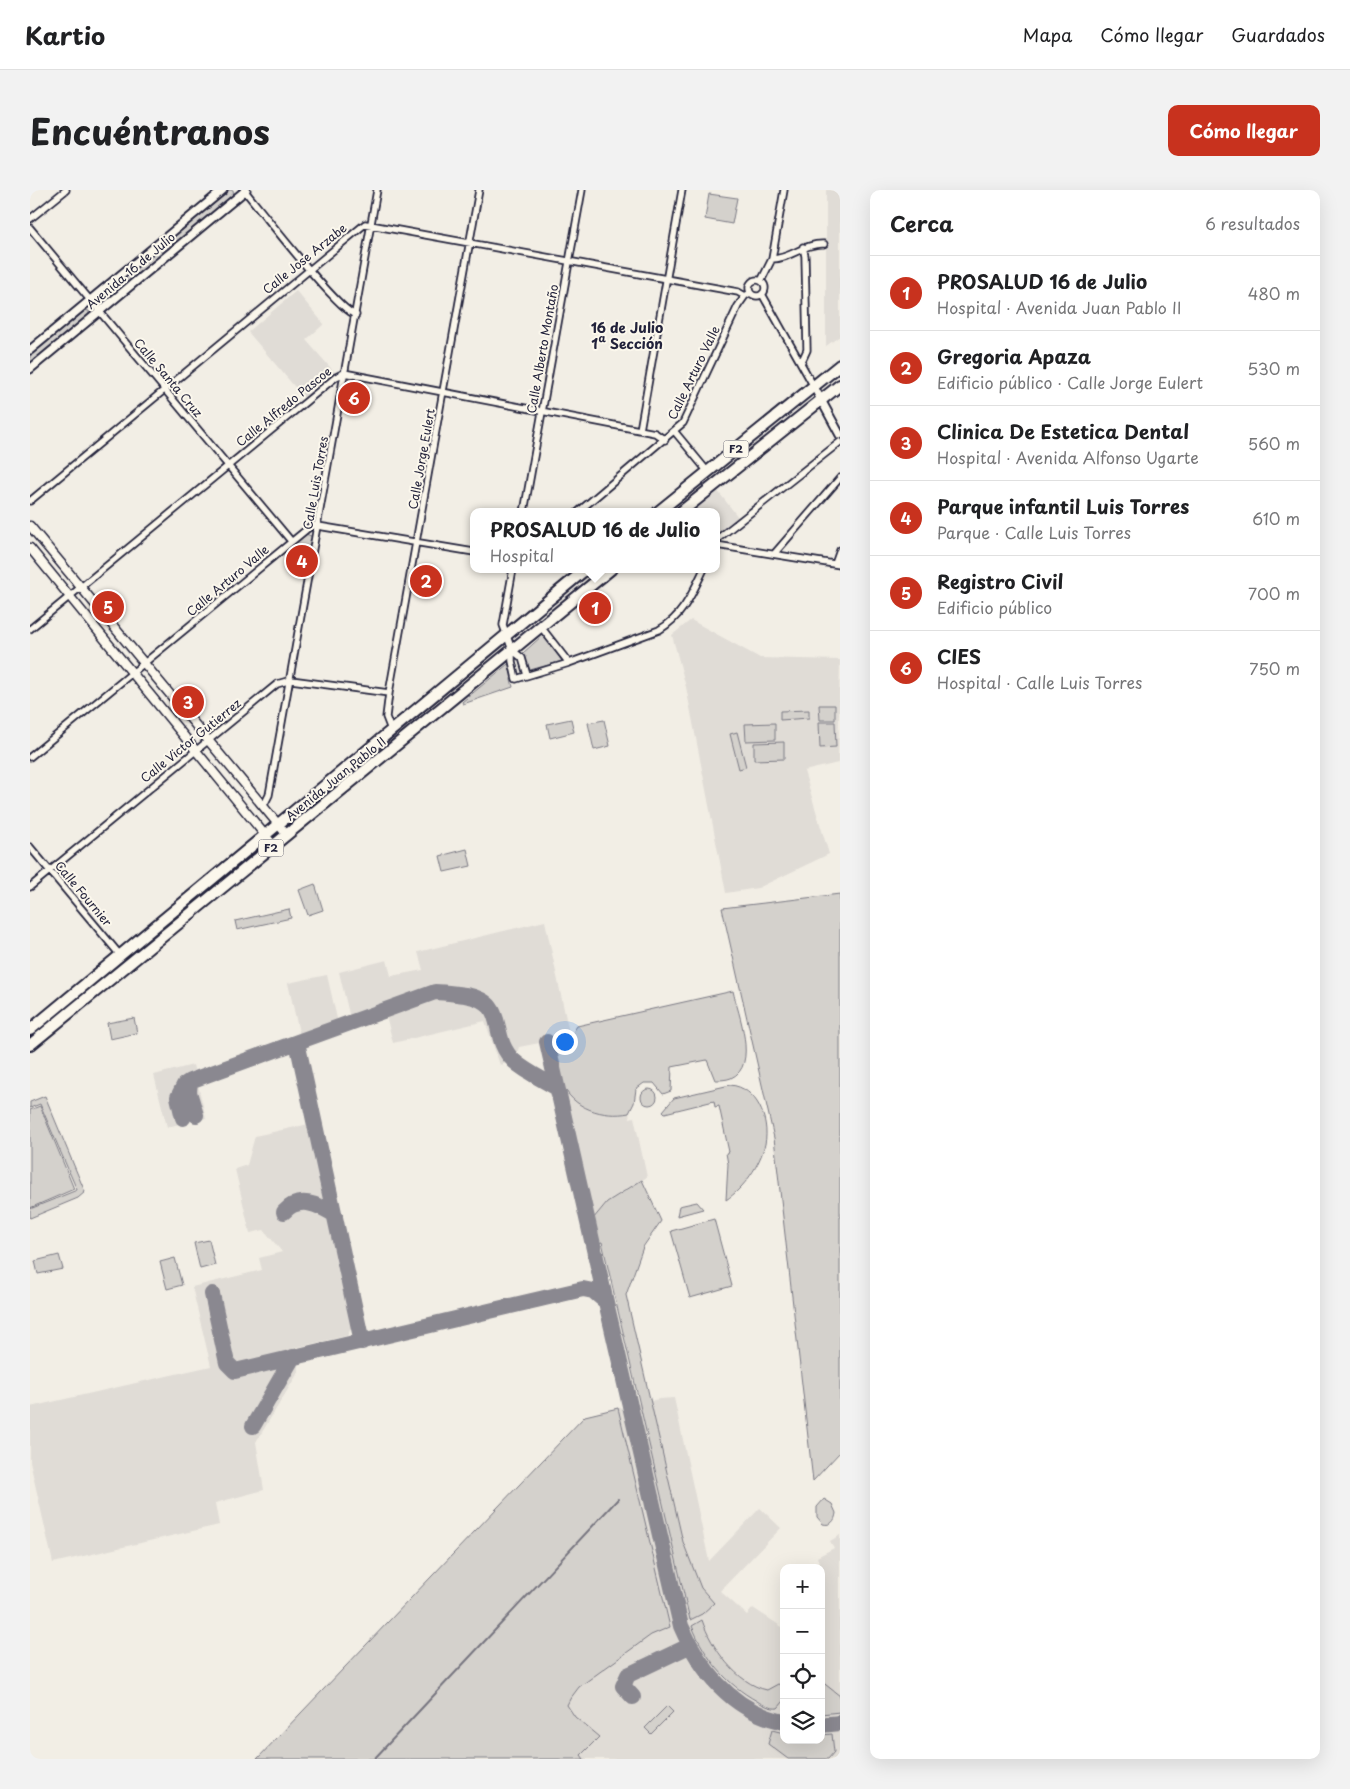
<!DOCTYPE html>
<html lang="es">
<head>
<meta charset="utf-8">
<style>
  body { margin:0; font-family:"Playpen Sans",sans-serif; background:#f2f2f2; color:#202124 }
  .controls { position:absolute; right:15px; bottom:15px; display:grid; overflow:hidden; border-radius:10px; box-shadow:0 5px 20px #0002 }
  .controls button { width:45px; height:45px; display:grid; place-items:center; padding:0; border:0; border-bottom:1px solid #e0e0e0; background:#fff; color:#202124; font:25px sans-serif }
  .you { position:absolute; left:534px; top:851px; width:18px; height:18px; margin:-12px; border:4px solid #fff; border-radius:50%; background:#1a73e8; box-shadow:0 0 0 8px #1a73e833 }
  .badge { display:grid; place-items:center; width:32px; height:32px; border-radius:50%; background:#c8321e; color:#fff; font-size:16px; font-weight:700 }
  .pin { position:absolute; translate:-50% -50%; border:2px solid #fff; box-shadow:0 1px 5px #0006 }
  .popup { position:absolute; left:440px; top:318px; width:250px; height:65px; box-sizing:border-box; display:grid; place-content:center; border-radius:10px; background:#fff; filter:drop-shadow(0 1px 4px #0005); font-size:16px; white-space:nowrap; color:#757577 }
  .popup b { font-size:19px; color:#202124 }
  .popup::after { content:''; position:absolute; left:50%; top:100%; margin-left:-10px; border:10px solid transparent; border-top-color:#fff }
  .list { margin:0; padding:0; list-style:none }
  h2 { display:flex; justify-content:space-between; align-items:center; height:65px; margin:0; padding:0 20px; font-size:21px }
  h2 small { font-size:16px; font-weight:400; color:#757577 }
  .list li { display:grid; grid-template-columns:32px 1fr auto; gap:15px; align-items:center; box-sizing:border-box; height:75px; padding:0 20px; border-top:1px solid #e0e0e0 }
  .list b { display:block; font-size:19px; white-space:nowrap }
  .list p { margin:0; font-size:16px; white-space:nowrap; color:#757577 }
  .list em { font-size:16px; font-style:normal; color:#757577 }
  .icon { flex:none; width:28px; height:28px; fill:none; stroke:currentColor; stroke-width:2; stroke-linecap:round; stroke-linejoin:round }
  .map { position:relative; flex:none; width:810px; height:1569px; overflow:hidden; border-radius:10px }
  header { display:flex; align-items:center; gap:30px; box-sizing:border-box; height:70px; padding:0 25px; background:#fff; border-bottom:1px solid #e0e0e0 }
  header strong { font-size:24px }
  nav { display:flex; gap:28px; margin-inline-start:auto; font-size:18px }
  .intro { display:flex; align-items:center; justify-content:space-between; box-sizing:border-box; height:120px; padding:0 30px }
  h1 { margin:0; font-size:35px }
  .button { padding:12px 22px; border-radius:10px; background:#c8321e; color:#fff; font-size:18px; font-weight:700 }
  main { display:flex; gap:30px; padding:0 30px }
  aside { flex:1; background:#fff; border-radius:10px; box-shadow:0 5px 20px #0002 }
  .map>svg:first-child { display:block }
  .built { fill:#e0dcd6 }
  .green { fill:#d4d1cc; stroke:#7b7a84 }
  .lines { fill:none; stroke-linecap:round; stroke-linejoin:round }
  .stream { stroke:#76747f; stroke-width:2 }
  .taxiway { stroke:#8a8890; stroke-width:16 }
  .minor-casing { stroke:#22223b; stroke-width:9 }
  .tertiary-casing { stroke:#22223b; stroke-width:11 }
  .secondary-casing { stroke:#22223b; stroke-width:11 }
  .trunk-casing { stroke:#22223b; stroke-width:14 }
  .minor { stroke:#fbf7ec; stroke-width:5.5 }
  .tertiary { stroke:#fbf7ec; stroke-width:7 }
  .secondary { stroke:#fbf7ec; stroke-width:8 }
  .trunk { stroke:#fbf7ec; stroke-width:10 }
  .labels { text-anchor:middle; stroke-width:4; stroke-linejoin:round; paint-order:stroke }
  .shield { fill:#fbf7ec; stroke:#636270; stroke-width:1 }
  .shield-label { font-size:11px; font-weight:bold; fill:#22223b }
  .street-label { font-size:12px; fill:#22223b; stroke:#fbf7ec }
  .neighbourhood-label { font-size:14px; font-weight:bold; fill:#22223b; stroke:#fbf7ec }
</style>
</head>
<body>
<header>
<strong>Kartio</strong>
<nav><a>Mapa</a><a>Cómo llegar</a><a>Guardados</a></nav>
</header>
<div class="intro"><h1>Encuéntranos</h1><a class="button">Cómo llegar</a></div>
<main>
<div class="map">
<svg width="810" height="1569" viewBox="0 0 810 1569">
  <rect width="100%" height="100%" fill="#f2eee5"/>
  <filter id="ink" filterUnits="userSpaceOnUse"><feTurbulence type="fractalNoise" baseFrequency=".02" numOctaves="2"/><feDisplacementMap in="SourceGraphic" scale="10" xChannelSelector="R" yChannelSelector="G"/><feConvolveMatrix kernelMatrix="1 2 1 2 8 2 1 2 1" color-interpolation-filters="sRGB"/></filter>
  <g filter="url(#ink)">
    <path class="built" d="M 796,0 L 810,0 L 810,146 L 796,156 Z
      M 266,101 L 294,134 L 276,150 L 306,184 L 276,210 L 218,142 Z
      M 687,300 L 708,327 L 686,345 L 686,322 L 660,322 Z
      M 661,430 L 730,468 L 810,470 L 808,573 L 774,581 L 799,664 L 728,698 L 696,703 L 656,497 L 642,445 Z
      M 515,731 L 540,847 L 489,857 L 484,871 L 470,875 L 455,831 L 363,853 L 356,825 L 400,809 L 397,800 L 320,828 L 309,782 L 357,770 L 361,786 L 393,780 L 388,762 Z
      M 297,785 L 308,833 L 270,847 L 258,793 Z
      M 163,875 L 176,928 L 137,937 L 124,885 Z
      M 532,894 L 540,904 L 586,925 L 599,923 L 600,928 L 604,927 L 617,987 L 577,1012 L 563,1029 Z
      M 279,934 L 322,1137 L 317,1146 L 264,1158 L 269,1181 L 226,1252 L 234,1300 L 185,1313 L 189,1335 L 23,1373 L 0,1272 L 0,1217 L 181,1176 L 162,1097 L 232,1080 L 229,1068 L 252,1062 L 234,1040 L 220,1043 L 205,979 L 217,975 L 225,946 Z
      M 644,1208 L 679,1371 L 730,1318 L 751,1338 L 690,1401 L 717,1425 L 723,1418 L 752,1437 L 754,1435 L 754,1550 L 791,1550 L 791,1378 L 784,1378 L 789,1372 L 787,1367 L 804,1358 L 800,1351 L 810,1345 L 810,1569 L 227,1569 L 555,1226 L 629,1209 Z"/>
    <path class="green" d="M 197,0 L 203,0 L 204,6 L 72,116 L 67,113 L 68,108 Z
      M 679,4 L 707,8 L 702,34 L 675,29 Z
      M 54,120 L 59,121 L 59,126 L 0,174 L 0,165 Z
      M 276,344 L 281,346 L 282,349 L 275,382 L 258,359 Z
      M 513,445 L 532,471 L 500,480 L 493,463 Z
      M 478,474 L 480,475 L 483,484 L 481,489 L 483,497 L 433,514 L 432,512 Z
      M 789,515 L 805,515 L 805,530 L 790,530 Z
      M 779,520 L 779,528 L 750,530 L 750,521 Z
      M 541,529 L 544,542 L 520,548 L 517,534 Z
      M 574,530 L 580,556 L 564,560 L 558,533 Z
      M 789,532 L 805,532 L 806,557 L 790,558 Z
      M 745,533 L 745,550 L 716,551 L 715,534 Z
      M 707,542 L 716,577 L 709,579 L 700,544 Z
      M 754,552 L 754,569 L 724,570 L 724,553 Z
      M 437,659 L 441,676 L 414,682 L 410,666 Z
      M 285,694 L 293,720 L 278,725 L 269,700 Z
      M 810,704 L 810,1262 L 783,1291 L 744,948 L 692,718 Z
      M 259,719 L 261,728 L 207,740 L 205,731 Z
      M 703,801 C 708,823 729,876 701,888 C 696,890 690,890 685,890 L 677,870 L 642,877 L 641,901 L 633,904 L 624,893 L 614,893 L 606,899 L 604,913 L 599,923 C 574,928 542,919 532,893 C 528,883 527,872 524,862 L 532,849 L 540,847 L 547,836 Z
      M 104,828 L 107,843 L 80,849 L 77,833 Z
      M 700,895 C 727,897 740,930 735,954 C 730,975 714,998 696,1010 L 698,974 L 696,963 L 699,962 L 689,916 L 685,917 L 684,911 L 635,923 L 633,921 L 644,908 Z
      M611 907a8 8 0 1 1 16 0a8 8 0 1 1-16 0Z
      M 15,906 L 55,1002 L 48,1008 L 0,1028 L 0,1019 L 47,1000 L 10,914 L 0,918 L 0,912 Z
      M 10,916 L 44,999 L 0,1018 L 0,920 Z
      M 612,990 L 631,1031 L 613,1057 L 596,1105 L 653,1352 L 671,1398 L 684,1413 L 672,1424 L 660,1430 L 572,1052 L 568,1053 L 563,1029 L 577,1012 Z
      M 667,1012 L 673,1019 L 647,1026 L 649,1016 Z
      M 684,1029 L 702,1096 L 660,1108 L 641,1041 Z
      M 179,1050 L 185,1075 L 170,1079 L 164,1053 Z
      M 29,1065 L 33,1079 L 8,1084 L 5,1071 Z
      M 145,1068 L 152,1095 L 137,1099 L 130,1072 Z
      M 588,1218 L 640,1437 L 621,1445 L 549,1497 L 540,1509 L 537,1515 L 545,1527 L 569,1547 L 551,1565 L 554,1569 L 227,1569 L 555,1226 Z
      M 794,1309 L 802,1314 L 806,1323 C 805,1331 801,1336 793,1334 L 787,1327 L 787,1317 Z
      M 672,1430 C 681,1457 707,1494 737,1500 L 748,1494 L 754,1496 L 754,1511 L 748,1518 C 741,1519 733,1515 727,1511 C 696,1494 675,1468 662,1436 Z
      M 791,1491 L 810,1506 L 810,1522 L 791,1524 Z
      M 637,1516 L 643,1522 L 621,1544 L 615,1538 Z
      M 742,1540 L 754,1543 L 754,1550 L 791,1550 L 791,1545 L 802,1544 L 804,1562 L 798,1569 L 758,1569 L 738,1554 Z"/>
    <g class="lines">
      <path class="stream" d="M 344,1569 L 588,1309"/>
      <path class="taxiway" d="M 267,852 L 332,1152
        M 517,852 L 576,1112
        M 160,891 L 159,902 L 166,925
        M 153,928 L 148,907 L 154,895 L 160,891 L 405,802 C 415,802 425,804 435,805 C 481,813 457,845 484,871 C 496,882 514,890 527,898
        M 254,1022 C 269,1005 289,1015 305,1025
        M 182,1104 L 197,1173 L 205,1181 L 553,1099 L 563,1101 L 576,1112 L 651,1436 C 671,1482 703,1521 754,1532
        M 223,1236 L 263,1167
        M 603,1507 L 593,1496 L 598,1485 L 659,1456
        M 791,1535 L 810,1533"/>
      <defs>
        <path id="minor" d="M 214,0 C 231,20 308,121 326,125
          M 0,29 L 36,0
          M 0,38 L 261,351
          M 742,69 C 761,69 774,53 794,54
          M719 98a8 8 0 1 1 16 0a8 8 0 1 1-16 0Z
          M 731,91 L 742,69 L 754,0
          M 732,104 L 783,195
          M 771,173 L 777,160 L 775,66 L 773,57
          M 610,240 L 652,0
          M 645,242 L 678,282
          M 0,311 L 335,34 L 708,102 L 715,106
          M 494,322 L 552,0
          M 548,322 L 653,233 L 708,116 L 715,106 L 720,103
          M 686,350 L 810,252
          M 686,355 L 810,375
          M 744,364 L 810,288
          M 805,374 L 810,360
          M 511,437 L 539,473
          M 0,439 L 306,187 L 314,183 L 625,243 L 635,250
          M 482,460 L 482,471 L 486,489 L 539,473 L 629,440 C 653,426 662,404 674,379
          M 482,460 L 473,435 L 483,379
          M 482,460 L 492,468 L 497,485
          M 361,540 L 356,527 L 359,503 L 449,0
          M 0,567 L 282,335 L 444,362
          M 233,617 L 239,605 L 347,0
          M 0,657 L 90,765
          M 0,697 L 247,494 L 261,490 L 359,503"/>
        <path id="tertiary" d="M 0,160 L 193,0
          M 0,179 L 216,0
          M 783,195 L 810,245"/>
        <path id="secondary" d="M 0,336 L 257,645
          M 0,358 L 244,656"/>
        <path id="trunk" d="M 628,322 L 810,175
          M 651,322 L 810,195
          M 0,840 L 556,379
          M 0,855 L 581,379"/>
      </defs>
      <use href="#minor" class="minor-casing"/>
      <use href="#tertiary" class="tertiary-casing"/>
      <use href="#secondary" class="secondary-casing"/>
      <use href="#trunk" class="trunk-casing"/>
      <use href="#minor" class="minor"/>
      <use href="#tertiary" class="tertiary"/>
      <use href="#secondary" class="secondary"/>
      <use href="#trunk" class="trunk"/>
    </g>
  </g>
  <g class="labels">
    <g class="shield">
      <rect x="693.5" y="250.5" width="25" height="17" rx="4"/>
      <rect x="228.5" y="649.5" width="25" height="17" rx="4"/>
    </g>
    <g class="shield-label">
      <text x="706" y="263">F2</text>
      <text x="241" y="662">F2</text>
    </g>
    <g class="street-label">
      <text transform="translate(275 69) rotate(-39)" y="4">Calle Jose Arzabe</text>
      <text transform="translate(101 81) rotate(-40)" y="4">Avenida 16 de Julio</text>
      <text transform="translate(513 159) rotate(-80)" y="4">Calle Alberto Montaño</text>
      <text transform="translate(664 183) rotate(-64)" y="4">Calle Arturo Valle</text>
      <text transform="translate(138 188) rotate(50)" y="4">Calle Santa Cruz</text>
      <text transform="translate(254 217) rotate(-39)" y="4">Calle Alfredo Pascoe</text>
      <text transform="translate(392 269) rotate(-80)" y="4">Calle Jorge Eulert</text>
      <text transform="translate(286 293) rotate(-80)" y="4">Calle Luis Torres</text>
      <text transform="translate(198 391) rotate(-40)" y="4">Calle Arturo Valle</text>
      <text transform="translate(161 551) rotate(-39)" y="4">Calle Victor Gutierrez</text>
      <text transform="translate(306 589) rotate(-39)" y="4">Avenida Juan Pablo II</text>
      <text transform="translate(53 704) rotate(50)" y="4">Calle Fournier</text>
    </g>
    <g class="neighbourhood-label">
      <text x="597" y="143">16 de Julio<tspan x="597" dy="16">1ª Sección</tspan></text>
    </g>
  </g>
</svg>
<div class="controls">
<button>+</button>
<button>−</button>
<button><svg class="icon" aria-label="locate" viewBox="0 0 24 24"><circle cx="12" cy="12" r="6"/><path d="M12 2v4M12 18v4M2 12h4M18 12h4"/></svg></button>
<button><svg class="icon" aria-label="layers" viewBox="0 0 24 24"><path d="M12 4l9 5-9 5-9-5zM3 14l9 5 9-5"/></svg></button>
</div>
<div class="you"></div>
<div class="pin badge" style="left:565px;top:418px">1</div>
<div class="popup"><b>PROSALUD 16 de Julio</b>Hospital</div>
<div class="pin badge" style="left:396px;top:391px">2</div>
<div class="pin badge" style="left:158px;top:512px">3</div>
<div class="pin badge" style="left:272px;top:371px">4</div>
<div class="pin badge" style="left:78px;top:417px">5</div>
<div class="pin badge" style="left:324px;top:208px">6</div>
</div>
<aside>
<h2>Cerca<small>6 resultados</small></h2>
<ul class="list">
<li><span class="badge">1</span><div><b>PROSALUD 16 de Julio</b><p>Hospital · Avenida Juan Pablo II</p></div><em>480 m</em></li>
<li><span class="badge">2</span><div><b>Gregoria Apaza</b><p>Edificio público · Calle Jorge Eulert</p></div><em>530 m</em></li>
<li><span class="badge">3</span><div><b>Clinica De Estetica Dental</b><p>Hospital · Avenida Alfonso Ugarte</p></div><em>560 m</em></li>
<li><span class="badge">4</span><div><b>Parque infantil Luis Torres</b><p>Parque · Calle Luis Torres</p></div><em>610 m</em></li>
<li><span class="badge">5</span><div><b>Registro Civil</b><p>Edificio público</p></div><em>700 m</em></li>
<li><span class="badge">6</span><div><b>CIES</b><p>Hospital · Calle Luis Torres</p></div><em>750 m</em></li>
</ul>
</aside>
</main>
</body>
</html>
